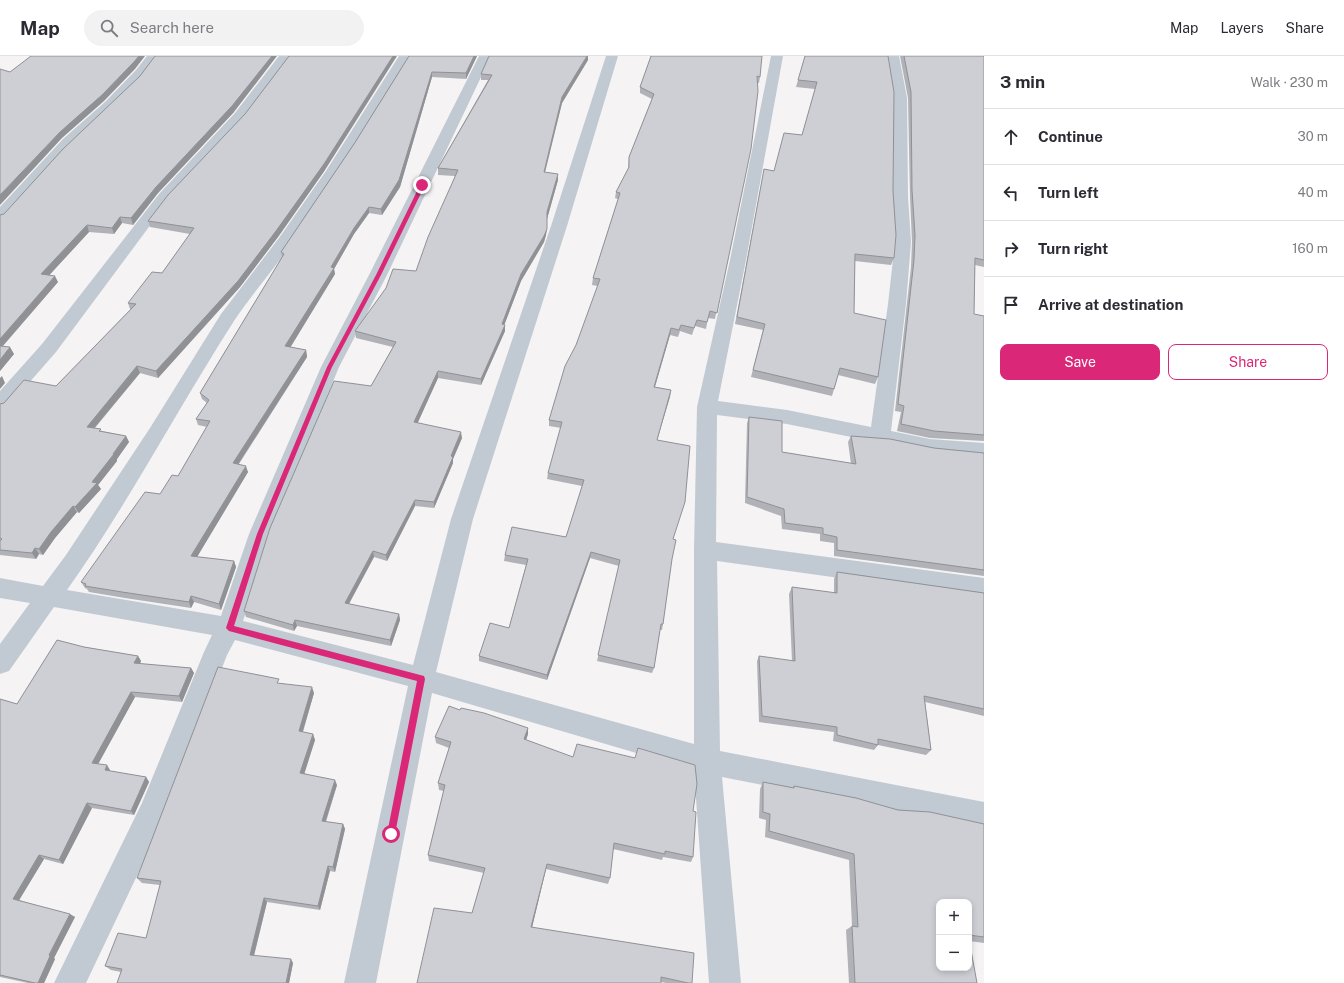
<!DOCTYPE html>
<html lang="en">
<head>
<meta charset="utf-8">
<style>
  body { margin:0; font-family:"Public Sans",sans-serif; background:#f2f2f3; color:#2b2b33 }
  .controls { position:absolute; right:12px; bottom:12px; display:grid; overflow:hidden; border-radius:8px; box-shadow:0 2px 6px #0003 }
  .controls button { width:36px; height:36px; display:grid; place-items:center; padding:0; border:0; border-bottom:1px solid #e1e1e2; background:#fff; color:#2b2b33; font:20px sans-serif }
  .stop { position:absolute; width:12px; height:12px; margin:-9px; border:3px solid #db2777; border-radius:50%; background:#fff }
  .stop.end { background:#db2777; border-color:#fff; box-shadow:0 1px 4px #0008 }
  .list { margin:0; padding:0; list-style:none }
  h2 { display:flex; justify-content:space-between; align-items:center; height:52px; margin:0; padding:0 16px; font-size:17px }
  h2 small { font-size:13px; font-weight:400; color:#7c7c81 }
  .list li { display:grid; grid-template-columns:26px 1fr auto; gap:12px; align-items:center; box-sizing:border-box; height:56px; padding:0 16px; border-top:1px solid #e1e1e2 }
  .list b { display:block; font-size:15px; white-space:nowrap }
  .list em { font-size:13px; font-style:normal; color:#7c7c81 }
  .actions { display:flex; gap:8px; padding:12px 16px }
  .actions a { flex:1; padding:9px 0; border:1px solid #db2777; border-radius:8px; text-align:center; font-size:14px; color:#db2777 }
  .actions .main { background:#db2777; color:#fff }
  .icon { flex:none; width:22px; height:22px; fill:none; stroke:currentColor; stroke-width:2; stroke-linecap:round; stroke-linejoin:round }
  .map { position:relative; flex:none; width:984px; height:927px; overflow:hidden }
  header { display:flex; align-items:center; gap:24px; box-sizing:border-box; height:56px; padding:0 20px; background:#fff; border-bottom:1px solid #e1e1e2 }
  header strong { font-size:19px }
  nav { display:flex; gap:22px; margin-inline-start:auto; font-size:14px }
  .search { width:280px; height:36px; background:#f2f2f3; display:flex; align-items:center; gap:10px; box-sizing:border-box; padding:0 14px; border-radius:22px; color:#7c7c81; font-size:15px }
  main { display:flex }
  aside { flex:1; background:#fff }
  .map>svg:first-child { display:block }
  .lines { fill:none; stroke-linecap:round; stroke-linejoin:round }
  .minor { fill:#c1cad2; fill-rule:evenodd }
  .wall { fill:#b0b2b7; fill-rule:evenodd }
  .shaded-wall { fill:#909195 }
  .building { fill:#cdcfd5; stroke:#909195 }
  .route { fill:#db2777 }
</style>
</head>
<body>
<header>
<strong>Map</strong>
<div class="search"><svg class="icon" aria-label="search" viewBox="0 0 24 24"><circle cx="10" cy="10" r="6"/><path d="M15 15l6 6"/></svg>Search here</div>
<nav><a>Map</a><a>Layers</a><a>Share</a></nav>
</header>
<main>
<div class="map">
<svg width="984" height="927" viewBox="0 0 984 927">
  <rect width="100%" height="100%" fill="#f5f3f3"/>
  <g class="lines">
    <path class="minor" d="M 147,0 L 160,0 C 136,35 103,60 73,89 C 49,112 28,139 6,163 L 0,165 L 0,151 L 63,83 L 105,46 L 136,14 Z
      M 279,0 L 292,0 L 245,63 L 203,106 L 169,144 L 56,296 L 7,352 L 0,354 L 0,335 L 42,288 L 159,138 L 235,57 Z
      M 399,0 L 411,0 C 373,63 334,125 293,186 C 274,213 252,238 234,265 C 177,354 128,448 67,534 L 221,560 L 249,478 L 321,311 L 369,219 L 479,0 L 491,0 L 387,219 L 339,311 L 271,478 L 243,565 L 413,609 L 451,463 L 551,170 L 606,0 L 618,0 L 567,170 L 473,463 L 436,616 L 694,688 L 694,494 L 697,351 L 730,204 L 771,0 L 783,0 L 746,204 L 718,345 L 787,354 L 871,371 L 888,248 L 895,186 L 892,141 L 893,42 L 887,0 L 899,0 L 907,42 L 908,141 L 911,186 L 906,248 L 891,375 L 930,383 L 984,387 L 984,403 L 930,397 L 787,368 L 717,359 L 716,486 L 984,522 L 984,542 L 717,505 L 720,695 L 984,746 L 984,774 L 955,767 L 722,721 L 741,927 L 709,927 L 694,714 L 432,637 L 376,927 L 344,927 L 408,630 L 235,584 L 227,599 L 163,765 L 86,927 L 54,927 L 142,747 L 204,596 L 212,579 L 54,551 L 9,615 L 0,618 L 0,588 L 30,547 L 0,542 L 0,522 L 43,530 L 66,499 L 150,372 L 221,258 L 279,182 L 326,115 Z"/>
  </g>
  <path class="wall" d="M 409,0 L 477,0 L 466,23 L 432,21 L 400,131 L 382,159 L 369,157 L 354,178 L 334,213 L 335,218 L 290,291 L 306,294 L 307,301 L 239,408 L 248,416 L 197,501 L 234,505 L 236,511 L 221,554 L 194,546 L 191,552 L 125,542 L 89,536 L 87,533 L 85,532 L 81,526 L 178,420 L 207,371 L 198,369 L 196,363 L 207,347 L 202,343 L 200,337 L 282,201 L 281,196 L 354,88 Z
    M 651,0 L 760,21 L 759,27 L 757,27 L 715,263 L 708,262 L 706,273 L 695,270 L 692,279 L 680,275 L 678,281 L 670,279 L 655,331 L 671,334 L 657,385 L 673,484 L 663,568 L 662,574 L 660,574 L 654,612 L 652,617 L 597,605 L 619,510 L 590,502 L 547,624 L 479,605 L 479,600 L 509,572 L 526,509 L 504,505 L 505,499 L 566,481 L 582,430 L 547,423 L 548,417 L 561,372 L 549,370 L 549,364 L 598,230 L 592,229 L 593,222 L 618,143 L 615,142 L 616,136 L 628,113 L 629,101 L 652,43 L 640,37 L 640,31 Z
    M 805,0 L 893,135 L 894,202 L 891,209 L 855,205 L 854,257 L 878,321 L 875,328 L 838,319 L 832,340 L 751,321 L 763,274 L 735,268 L 764,113 L 774,115 L 802,79 L 815,33 L 796,31 Z
    M 900,0 L 984,0 L 984,211 L 975,209 L 974,258 L 984,260 L 984,385 L 930,382 L 897,375 L 901,356 L 895,355 L 911,211 L 912,186 L 910,141 L 908,42 Z
    M 588,4 L 562,47 L 545,117 L 558,124 L 547,163 L 546,179 L 544,186 L 521,225 L 504,269 L 505,275 L 481,329 L 438,322 L 417,367 L 462,382 L 453,403 L 453,407 L 434,452 L 415,450 L 387,505 L 374,501 L 349,548 L 399,558 L 400,564 L 391,590 L 297,570 L 294,575 L 246,561 L 244,555 L 393,291 L 356,282 L 355,275 L 416,215 L 455,120 L 438,119 L 438,112 L 488,24 L 481,24 L 481,18 Z
    M 140,20 L 234,56 L 158,137 L 133,169 L 122,167 L 114,178 L 89,176 L 49,219 L 58,226 L 3,290 L 14,298 L 0,315 L 0,159 L 4,158 Z
    M 325,114 L 278,181 L 240,231 L 158,322 L 140,317 L 95,372 L 102,375 L 126,380 L 129,386 L 117,403 L 117,405 L 98,429 L 101,433 L 79,457 L 77,456 L 55,482 L 43,499 L 39,498 L 36,503 L 0,499 L 0,348 L 56,330 L 131,253 L 130,253 L 128,247 L 162,217 L 190,178 L 150,171 L 148,165 Z
    M 749,361 L 782,396 L 851,408 L 848,386 L 851,380 L 934,392 L 984,397 L 984,520 L 834,500 L 834,487 L 820,485 L 820,478 L 782,473 L 781,460 L 745,447 L 747,367 Z
    M 837,516 L 984,537 L 984,660 L 925,646 L 931,694 L 926,699 L 878,689 L 874,694 L 833,685 L 834,676 L 759,666 L 757,605 L 759,600 L 792,605 L 789,538 L 792,531 L 834,537 L 834,523 Z
    M 84,591 L 138,600 L 141,605 L 140,608 L 191,612 L 194,617 L 182,646 L 135,641 L 98,708 L 110,714 L 110,715 L 146,721 L 149,726 L 134,759 L 92,752 L 63,808 L 44,803 L 19,844 L 75,861 L 54,902 L 55,903 L 44,927 L 28,927 L 0,921 L 0,643 L 17,648 Z
    M 281,627 L 314,637 L 303,676 L 313,678 L 315,684 L 304,717 L 337,729 L 326,766 L 343,768 L 345,773 L 335,816 L 330,815 L 320,854 L 267,846 L 254,900 L 293,907 L 289,927 L 117,927 L 121,916 L 111,914 L 105,910 L 146,882 L 160,829 L 142,827 L 137,822 Z
    M 528,678 L 526,684 L 693,755 L 693,801 L 691,806 L 663,801 L 662,804 L 613,793 L 610,822 L 608,828 L 546,813 L 532,871 L 692,927 L 666,927 L 661,926 L 472,857 L 484,817 L 429,805 L 428,799 L 444,735 L 439,734 L 438,727 L 449,692 L 436,687 L 435,681 Z
    M 763,726 L 792,732 L 794,730 L 898,754 L 984,768 L 984,887 L 969,885 L 977,927 L 849,927 L 846,874 L 852,870 L 849,804 L 765,781 L 766,764 L 759,762 L 760,733 ZM 939,846 L 969,846 L 969,912 Z"/>
  <path class="shaded-wall" d="M 139,0 L 145,0 L 135,13 L 104,45 L 62,82 L 0,149 L 0,139 L 60,76 Z
    M 272,0 L 277,0 L 234,56 L 158,137 L 133,169 L 131,162 L 156,131 Z
    M 393,0 L 397,0 L 325,114 L 278,181 L 240,231 L 158,322 L 156,315 Z
    M 474,0 L 477,0 L 466,23 L 466,17 Z
    M 587,0 L 588,0 L 588,4 L 562,47 L 543,123 L 544,116 L 562,41 Z
    M 432,16 L 432,21 L 400,131 L 382,159 L 381,153 Z
    M 558,118 L 558,124 L 547,163 L 547,156 Z
    M 369,151 L 369,157 L 354,178 L 334,213 L 335,218 L 287,297 L 285,290 L 354,172 Z
    M 120,161 L 122,167 L 114,178 L 112,172 Z
    M 87,169 L 89,176 L 44,225 L 41,218 Z
    M 547,173 L 546,179 L 544,186 L 521,225 L 502,275 L 502,268 L 521,218 Z
    M 55,220 L 58,226 L 0,293 L 0,283 Z
    M 505,269 L 505,275 L 481,329 L 481,323 Z
    M 671,272 L 670,279 L 653,337 L 654,331 Z
    M 10,291 L 14,298 L 0,315 L 0,304 Z
    M 306,294 L 307,301 L 235,413 L 233,407 Z
    M 137,310 L 140,317 L 90,377 L 87,371 Z
    M 438,315 L 438,322 L 415,373 L 414,366 Z
    M 2,320 L 5,327 L 0,333 L 0,322 Z
    M 671,334 L 670,341 L 655,391 L 657,384 Z
    M 461,376 L 462,382 L 453,403 L 453,407 L 434,452 L 434,446 L 451,400 Z
    M 126,380 L 129,386 L 117,403 L 117,405 L 98,429 L 101,433 L 79,457 L 75,451 L 92,426 Z
    M 246,410 L 248,416 L 194,506 L 191,500 Z
    M 415,444 L 415,450 L 387,505 L 386,499 Z
    M 73,450 L 77,456 L 55,482 L 43,499 L 39,493 L 51,476 Z
    M 35,492 L 39,498 L 36,503 L 32,497 Z
    M 373,495 L 374,501 L 346,553 L 345,547 Z
    M 591,496 L 590,502 L 547,624 L 547,619 Z
    M 234,505 L 236,511 L 221,554 L 219,548 Z
    M 191,540 L 194,546 L 191,552 L 189,546 Z
    M 399,558 L 400,564 L 391,590 L 390,584 Z
    M 295,564 L 297,570 L 294,575 L 293,569 Z
    M 138,600 L 141,605 L 137,613 L 134,607 Z
    M 191,612 L 194,617 L 182,646 L 179,640 Z
    M 312,631 L 314,637 L 301,681 L 299,675 Z
    M 131,636 L 135,641 L 96,712 L 92,707 Z
    M 528,672 L 528,678 L 524,690 L 524,683 Z
    M 313,678 L 315,684 L 303,722 L 300,717 Z
    M 107,709 L 110,714 L 108,718 L 105,714 Z
    M 146,721 L 149,726 L 134,759 L 131,755 Z
    M 335,724 L 337,729 L 324,770 L 322,765 Z
    M 87,747 L 92,752 L 63,808 L 59,804 Z
    M 343,768 L 345,773 L 335,816 L 333,811 Z
    M 39,799 L 44,803 L 18,846 L 13,843 Z
    M 547,808 L 546,813 L 531,876 L 531,871 Z
    M 328,810 L 330,815 L 320,854 L 318,850 Z
    M 264,842 L 267,846 L 253,903 L 250,899 Z
    M 70,858 L 75,861 L 54,902 L 55,903 L 44,927 L 38,927 L 49,899 Z
    M 291,903 L 293,907 L 289,927 L 286,927 Z"/>
  <path class="building" d="M 31,0 L 139,0 L 133,7 L 102,39 L 60,76 L 0,139 L 0,13 L 10,16 Z
    M 155,0 L 272,0 L 232,50 L 156,131 L 131,162 L 120,161 L 112,172 L 87,169 L 41,218 L 55,220 L 0,283 L 0,159 L 4,158 L 63,93 L 140,20 Z
    M 289,0 L 393,0 L 324,108 L 276,175 L 238,225 L 156,315 L 137,310 L 87,371 L 101,373 L 99,375 L 126,380 L 113,398 L 114,398 L 92,426 L 97,427 L 75,451 L 73,450 L 51,476 L 39,493 L 35,492 L 32,497 L 0,494 L 0,485 L 2,483 L 0,482 L 0,348 L 4,347 L 24,324 L 56,330 L 136,248 L 128,247 L 152,216 L 162,217 L 194,172 L 148,165 L 168,139 L 245,58 Z
    M 409,0 L 474,0 L 466,17 L 432,16 L 399,124 L 381,153 L 369,151 L 354,172 L 331,211 L 334,212 L 285,290 L 306,294 L 233,407 L 246,410 L 191,500 L 234,505 L 219,548 L 191,540 L 189,546 L 122,536 L 85,530 L 86,528 L 81,526 L 145,436 L 160,438 L 172,419 L 178,420 L 210,365 L 196,363 L 209,344 L 200,337 L 284,198 L 281,196 L 354,88 Z
    M 489,0 L 587,0 L 562,41 L 544,116 L 558,118 L 547,156 L 547,173 L 544,180 L 521,218 L 502,268 L 505,269 L 481,323 L 438,315 L 414,366 L 461,376 L 451,400 L 453,401 L 434,446 L 415,444 L 386,499 L 373,495 L 345,547 L 399,558 L 390,584 L 295,564 L 293,569 L 244,555 L 270,472 L 334,325 L 371,330 L 396,286 L 355,275 L 386,232 L 393,213 L 416,215 L 428,181 L 458,114 L 438,112 L 492,19 L 481,18 Z
    M 651,0 L 762,0 L 760,21 L 757,20 L 758,35 L 751,93 L 717,257 L 710,255 L 707,266 L 697,264 L 694,272 L 681,269 L 679,274 L 671,272 L 654,331 L 671,334 L 657,384 L 690,390 L 685,446 L 673,483 L 676,484 L 672,503 L 663,568 L 661,568 L 654,612 L 598,599 L 620,504 L 591,496 L 547,619 L 479,600 L 490,567 L 509,572 L 528,503 L 505,499 L 512,471 L 566,481 L 584,424 L 548,417 L 562,366 L 549,364 L 565,310 L 576,289 L 600,223 L 593,222 L 620,137 L 616,136 L 629,111 L 629,101 L 654,38 L 640,31 Z
    M 805,0 L 888,0 L 894,36 L 893,135 L 896,179 L 894,202 L 855,198 L 854,257 L 886,264 L 878,321 L 840,312 L 834,333 L 753,314 L 765,268 L 737,261 L 764,113 L 774,115 L 784,77 L 802,79 L 817,26 L 798,24 Z
    M 904,0 L 984,0 L 984,204 L 975,202 L 974,258 L 984,260 L 984,379 L 934,375 L 901,368 L 904,350 L 898,348 L 914,204 L 915,179 L 912,134 L 911,36 Z
    M 0,290 L 10,291 L 0,304 Z
    M 749,361 L 782,365 L 782,396 L 856,408 L 851,380 L 890,383 L 934,392 L 984,397 L 984,514 L 837,494 L 837,481 L 823,478 L 823,472 L 785,467 L 784,453 L 747,441 Z
    M 837,516 L 984,537 L 984,653 L 924,640 L 931,694 L 878,683 L 878,689 L 837,679 L 837,671 L 762,660 L 759,600 L 795,605 L 792,531 L 837,537 Z
    M 57,584 L 84,591 L 138,600 L 134,607 L 191,612 L 179,640 L 131,636 L 92,707 L 107,709 L 105,714 L 146,721 L 131,755 L 87,747 L 59,804 L 39,799 L 13,843 L 70,858 L 49,899 L 50,900 L 38,927 L 35,927 L 0,919 L 0,643 L 17,648 Z
    M 218,611 L 279,623 L 277,627 L 312,631 L 299,675 L 313,678 L 300,717 L 335,724 L 322,765 L 343,768 L 333,811 L 328,810 L 318,850 L 264,842 L 250,899 L 291,903 L 286,927 L 117,927 L 122,913 L 105,910 L 118,877 L 146,882 L 161,825 L 137,822 Z
    M 449,650 L 460,654 L 461,652 L 484,657 L 528,672 L 524,683 L 573,701 L 577,688 L 635,702 L 638,692 L 695,709 L 697,728 L 693,755 L 696,756 L 693,801 L 665,795 L 665,798 L 614,787 L 610,822 L 547,808 L 531,871 L 694,897 L 692,927 L 688,927 L 661,921 L 661,927 L 417,927 L 434,852 L 472,857 L 485,812 L 428,799 L 445,729 L 438,727 L 451,686 L 435,681 Z
    M 763,726 L 794,732 L 794,730 L 856,742 L 898,754 L 930,756 L 984,768 L 984,881 L 969,879 L 969,846 L 939,846 L 939,912 L 969,912 L 969,883 L 977,927 L 855,927 L 852,870 L 858,871 L 854,798 L 769,775 L 770,758 L 763,756 Z"/>
  <path class="route" d="M 422,128 L 425,129 L 381,219 L 332,311 L 263,478 L 234,570 L 424,620 L 425,623 L 395,778 L 394,781 L 391,782 L 388,781 L 387,778 L 417,625 L 229,575 L 226,572 L 257,478 L 327,311 L 376,219 L 420,129 Z"/>
</svg>
<div class="controls">
<button>+</button>
<button>−</button>
</div>
<div class="stop" style="left:391px;top:778px"></div>
<div class="stop end" style="left:422px;top:129px"></div>
</div>
<aside>
<h2>3 min<small>Walk · 230 m</small></h2>
<ul class="list">
<li><svg class="icon" aria-label="ahead" viewBox="0 0 24 24"><path d="M12 20V5M6 11l6-6 6 6"/></svg><div><b>Continue</b></div><em>30 m</em></li>
<li><svg class="icon" aria-label="left" viewBox="0 0 24 24"><path d="M17 20v-9H6M10 6l-5 5 5 5"/></svg><div><b>Turn left</b></div><em>40 m</em></li>
<li><svg class="icon" aria-label="right" viewBox="0 0 24 24"><path d="M7 20v-9h11M14 6l5 5-5 5"/></svg><div><b>Turn right</b></div><em>160 m</em></li>
<li><svg class="icon" aria-label="arrive" viewBox="0 0 24 24"><path d="M6 21V4h12l-3 4 3 4H6"/></svg><div><b>Arrive at destination</b></div></li>
</ul>
<div class="actions"><a class="main">Save</a><a>Share</a></div>
</aside>
</main>
</body>
</html>
